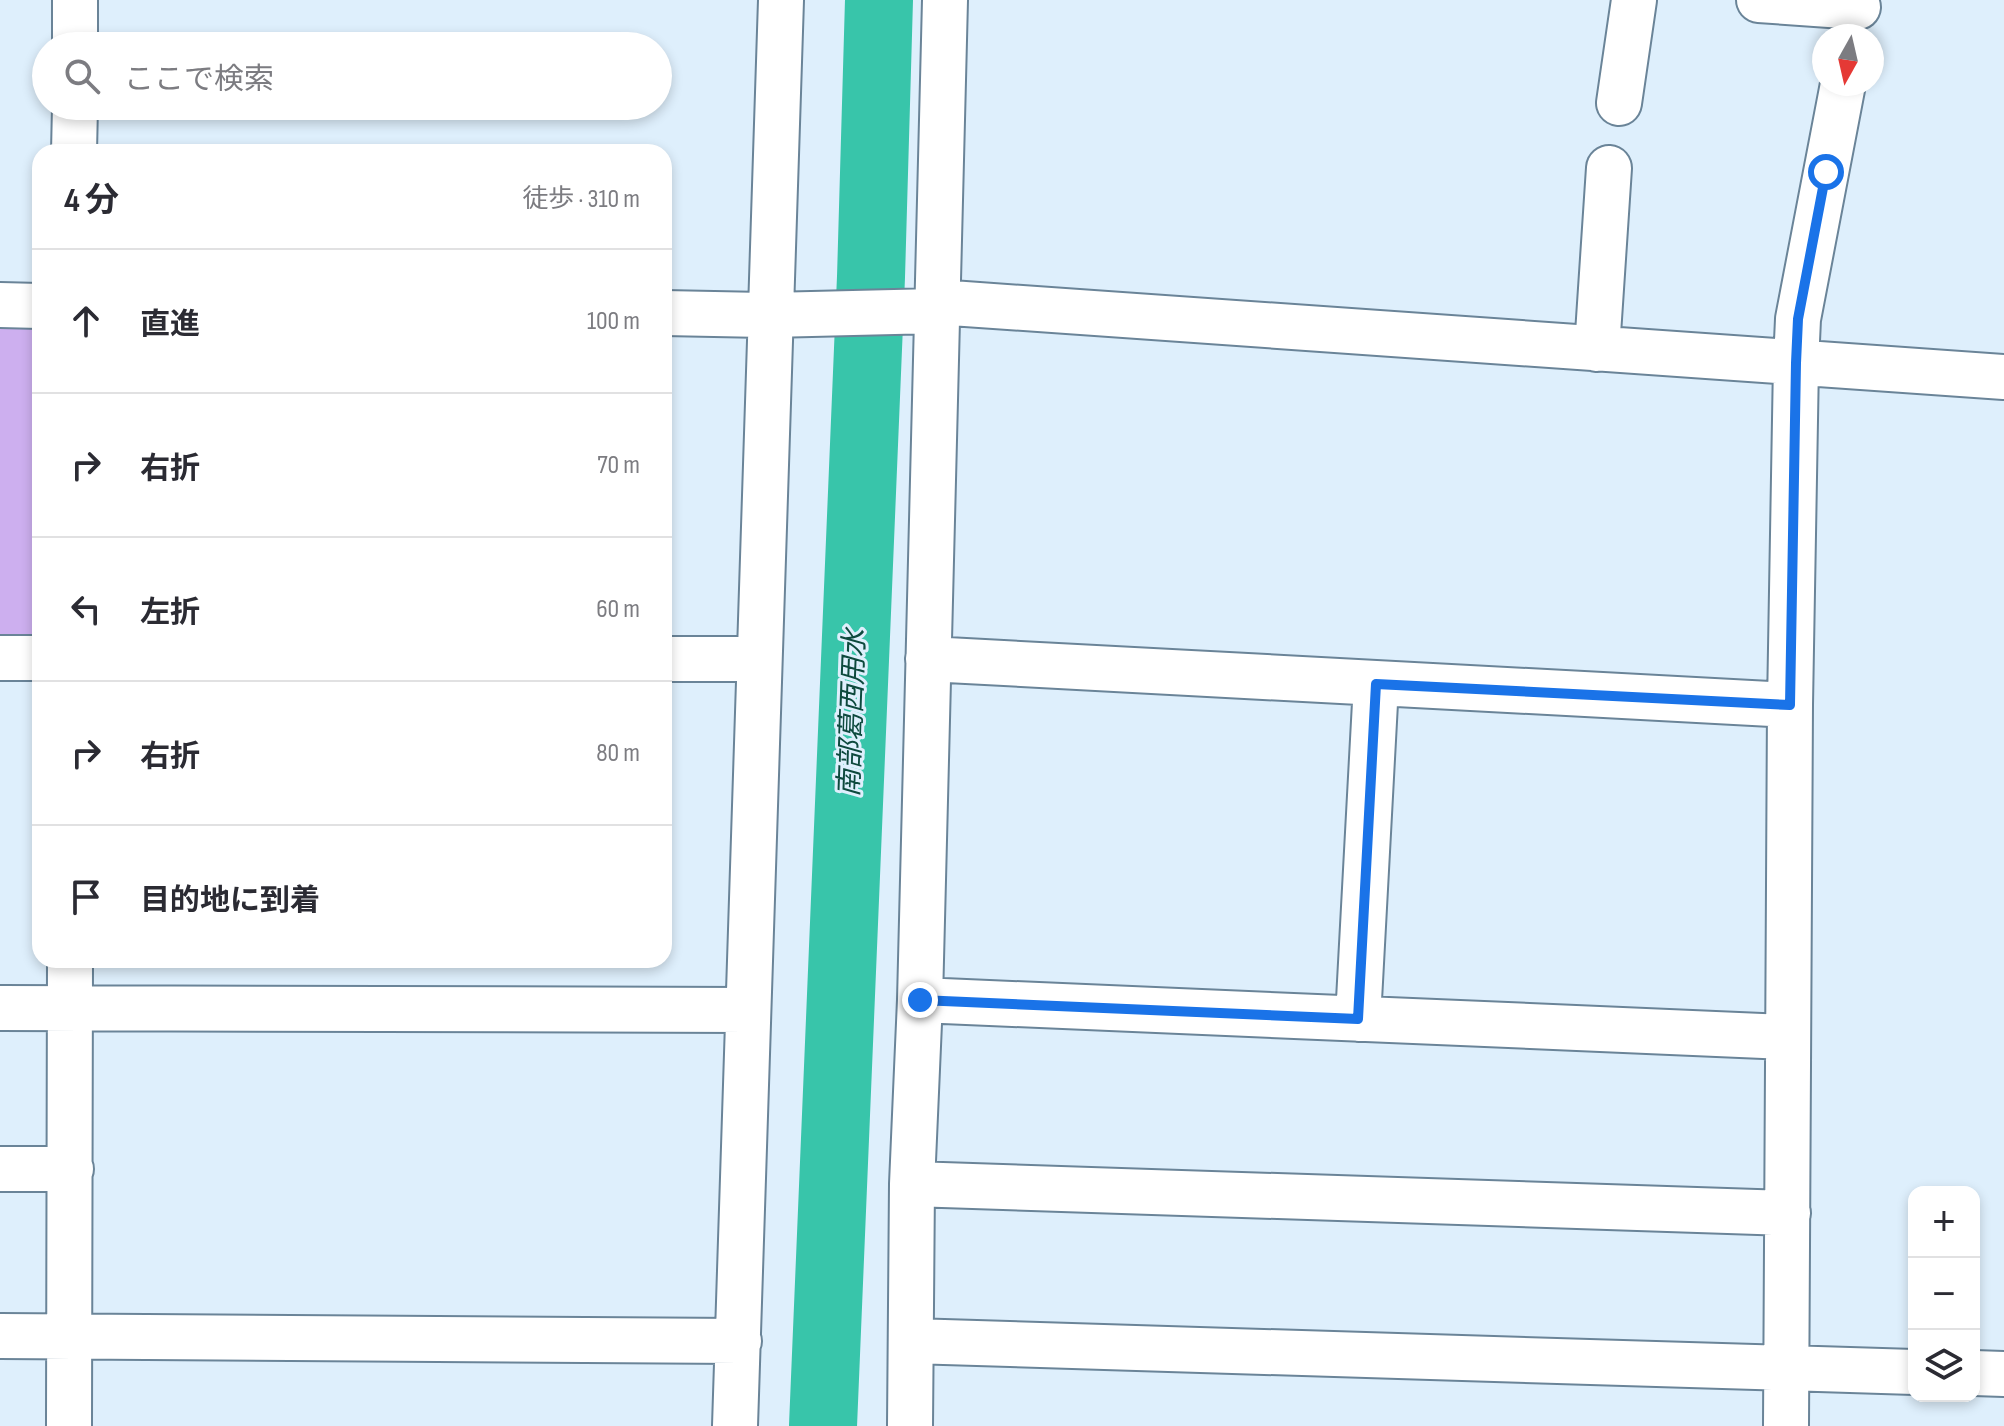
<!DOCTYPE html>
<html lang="ja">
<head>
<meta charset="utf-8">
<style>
  body { margin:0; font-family:"Sofia Sans Condensed","Noto Sans JP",sans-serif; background:#f7f7f7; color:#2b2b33 }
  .controls { position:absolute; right:24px; bottom:24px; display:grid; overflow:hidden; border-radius:16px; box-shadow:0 4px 12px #0003 }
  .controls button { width:72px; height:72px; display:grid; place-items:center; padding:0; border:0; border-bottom:2px solid #e1e1e2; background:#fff; color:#2b2b33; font:40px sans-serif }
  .compass { position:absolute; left:1812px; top:24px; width:72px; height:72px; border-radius:50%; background:#fff; box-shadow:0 4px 12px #0003; rotate:188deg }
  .stop { position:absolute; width:24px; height:24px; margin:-18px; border:6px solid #1a73e8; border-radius:50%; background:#fff }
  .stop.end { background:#1a73e8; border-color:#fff; box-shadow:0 2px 8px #0008 }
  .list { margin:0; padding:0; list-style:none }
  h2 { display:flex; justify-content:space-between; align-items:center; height:104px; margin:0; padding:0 32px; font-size:34px }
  h2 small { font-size:26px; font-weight:400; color:#7c7c81 }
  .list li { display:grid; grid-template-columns:52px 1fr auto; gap:24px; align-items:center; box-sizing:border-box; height:144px; padding:0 32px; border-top:2px solid #e1e1e2 }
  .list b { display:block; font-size:30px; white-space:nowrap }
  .list em { font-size:26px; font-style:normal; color:#7c7c81 }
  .icon { flex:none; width:44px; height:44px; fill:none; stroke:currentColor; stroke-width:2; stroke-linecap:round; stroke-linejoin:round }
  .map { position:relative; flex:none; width:2004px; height:1426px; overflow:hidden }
  .search { position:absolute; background:#fff; box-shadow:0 4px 12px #0003; left:32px; top:32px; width:640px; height:88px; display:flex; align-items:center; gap:20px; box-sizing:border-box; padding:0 28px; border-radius:44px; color:#7c7c81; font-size:30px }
  .panel { position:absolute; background:#fff; box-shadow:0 4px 12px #0003; left:32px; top:144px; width:640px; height:824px; border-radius:24px }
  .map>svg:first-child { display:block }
  .green { fill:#cdafef }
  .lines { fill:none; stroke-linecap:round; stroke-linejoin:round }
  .river { stroke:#38c5aa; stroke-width:68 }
  .minor-casing { stroke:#6a8498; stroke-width:48 }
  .minor { stroke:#fff; stroke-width:44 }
  .route { stroke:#1a73e8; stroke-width:10 }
  .labels { text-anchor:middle; stroke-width:6; stroke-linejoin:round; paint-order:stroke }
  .water-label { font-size:28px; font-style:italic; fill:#0d493d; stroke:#deeffc }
</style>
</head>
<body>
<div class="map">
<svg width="2004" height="1426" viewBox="0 0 2004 1426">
  <rect width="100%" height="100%" fill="#deeffc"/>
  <path class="green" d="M 0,321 L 40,327 L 40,632 L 36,636 L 0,636 Z"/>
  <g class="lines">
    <path class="river" d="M 823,1426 L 871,277 L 879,0"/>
    <defs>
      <path id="minor" d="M 1759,0 L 1858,7
        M 75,46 L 75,0
        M 1619,103 L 1634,0
        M 74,152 L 75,106
        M 937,302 L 2004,377
        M 0,305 L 40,306
        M 664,313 L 770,315 L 936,311
        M 1597,349 L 1609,168
        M 0,658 L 40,658
        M 664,659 L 758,659
        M 928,659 L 1790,705
        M 920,1000 L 1788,1037
        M 0,1008 L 748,1010
        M 1358,1019 L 1376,684
        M 0,1169 L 71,1169
        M 912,1184 L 1788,1213
        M 0,1336 L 739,1341
        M 911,1341 L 1914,1372
        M 1974,1373 L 2004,1374
        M 69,1426 L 70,960
        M 735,1426 L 781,0
        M 910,1426 L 912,1184 L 920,1000 L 945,0
        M 1786,1426 L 1790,705 L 1796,363 L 1798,319 L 1843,84"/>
    </defs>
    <use href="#minor" class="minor-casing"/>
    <use href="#minor" class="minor"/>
  </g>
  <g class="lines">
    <path class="route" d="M 920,1000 L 1358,1019 L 1376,684 L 1790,705 L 1796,363 L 1798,319 L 1826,172"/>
  </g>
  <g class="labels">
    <g class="water-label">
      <text transform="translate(851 713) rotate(-88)" y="10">南部葛西用水</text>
    </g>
  </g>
</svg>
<div class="controls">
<button>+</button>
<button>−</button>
<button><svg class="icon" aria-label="layers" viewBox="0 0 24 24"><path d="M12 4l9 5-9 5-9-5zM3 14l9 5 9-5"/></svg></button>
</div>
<svg class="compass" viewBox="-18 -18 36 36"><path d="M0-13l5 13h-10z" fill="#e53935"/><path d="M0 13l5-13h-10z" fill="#7c7c81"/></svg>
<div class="stop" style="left:1826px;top:172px"></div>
<div class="stop end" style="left:920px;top:1000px"></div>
<div class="search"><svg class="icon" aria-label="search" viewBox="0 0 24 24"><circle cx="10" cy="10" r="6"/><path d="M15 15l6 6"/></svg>ここで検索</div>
<section class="panel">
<h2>4 分<small>徒歩 · 310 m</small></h2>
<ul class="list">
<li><svg class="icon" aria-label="ahead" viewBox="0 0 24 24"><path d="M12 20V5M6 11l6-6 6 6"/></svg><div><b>直進</b></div><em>100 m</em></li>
<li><svg class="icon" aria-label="right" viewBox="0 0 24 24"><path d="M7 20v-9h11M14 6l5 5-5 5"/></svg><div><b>右折</b></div><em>70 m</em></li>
<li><svg class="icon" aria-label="left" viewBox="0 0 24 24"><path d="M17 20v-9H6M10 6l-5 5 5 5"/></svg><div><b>左折</b></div><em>60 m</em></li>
<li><svg class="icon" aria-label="right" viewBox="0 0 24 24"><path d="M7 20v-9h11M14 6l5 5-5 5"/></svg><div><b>右折</b></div><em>80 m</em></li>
<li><svg class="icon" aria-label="arrive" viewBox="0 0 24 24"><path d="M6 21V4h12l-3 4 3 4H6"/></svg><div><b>目的地に到着</b></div></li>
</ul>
</section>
</div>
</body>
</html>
